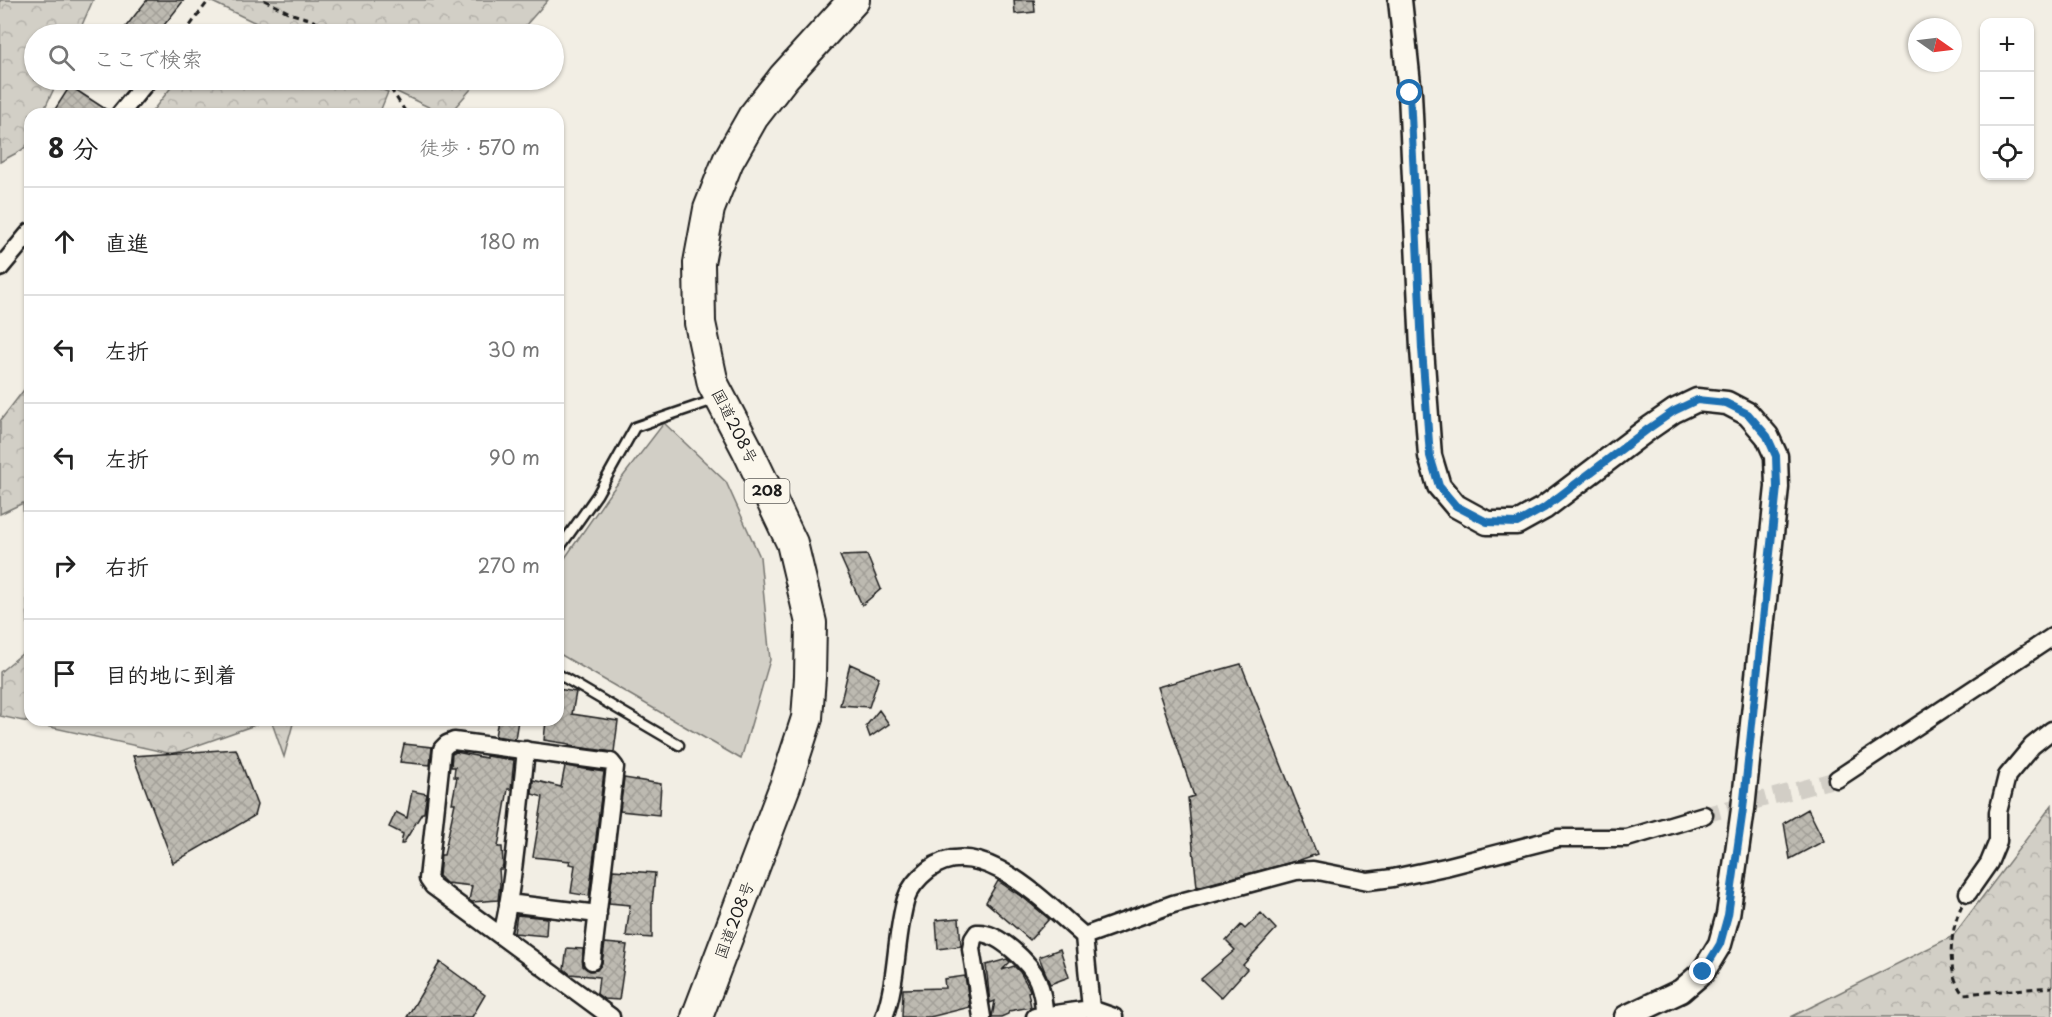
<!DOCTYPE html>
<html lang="ja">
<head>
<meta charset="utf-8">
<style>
  body { margin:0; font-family:"Playpen Sans","Klee One",sans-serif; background:#f2f2f2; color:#222 }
  .controls { position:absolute; right:18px; top:18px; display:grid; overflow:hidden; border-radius:12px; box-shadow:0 2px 4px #0004 }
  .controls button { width:54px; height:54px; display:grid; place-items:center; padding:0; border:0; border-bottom:2px solid #e0e0e0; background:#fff; color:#222; font:30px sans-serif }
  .compass { position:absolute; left:1908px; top:18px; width:54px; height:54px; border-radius:50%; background:#fff; box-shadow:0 2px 4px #0004; rotate:104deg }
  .stop { position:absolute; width:18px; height:18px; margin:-14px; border:4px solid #1f6fb2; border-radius:50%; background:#fff }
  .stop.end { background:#1f6fb2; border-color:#fff; box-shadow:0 2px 6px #0008 }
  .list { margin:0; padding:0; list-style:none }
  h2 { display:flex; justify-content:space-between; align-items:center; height:78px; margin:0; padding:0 24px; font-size:26px }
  h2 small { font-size:20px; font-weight:400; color:#767676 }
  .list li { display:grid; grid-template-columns:39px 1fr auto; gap:18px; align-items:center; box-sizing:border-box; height:108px; padding:0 24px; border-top:2px solid #e0e0e0 }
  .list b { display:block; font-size:22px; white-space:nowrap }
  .list em { font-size:20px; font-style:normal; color:#767676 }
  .icon { flex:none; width:33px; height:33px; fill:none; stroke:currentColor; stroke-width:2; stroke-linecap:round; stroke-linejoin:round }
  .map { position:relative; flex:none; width:2052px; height:1017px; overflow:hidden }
  .search { position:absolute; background:#fff; box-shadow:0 2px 4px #0004; left:24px; top:24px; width:540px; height:66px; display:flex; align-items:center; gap:15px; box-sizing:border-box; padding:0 21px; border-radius:33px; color:#767676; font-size:22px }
  .panel { position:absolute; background:#fff; box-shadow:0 2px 4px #0004; left:24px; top:108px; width:540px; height:618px; border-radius:18px }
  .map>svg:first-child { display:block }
  .forest { fill:url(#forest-crowns); stroke:#777671; stroke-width:1.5 }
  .pitch { fill:#d2cfc6; stroke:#777671; stroke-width:1.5 }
  .building { fill:url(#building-cross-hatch); stroke:#1c1c1c; stroke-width:1.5 }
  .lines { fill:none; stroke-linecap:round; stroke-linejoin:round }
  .street-tunnel { stroke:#d2cec6; stroke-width:16; stroke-dasharray:16 8; stroke-linecap:butt }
  .lane-casing { stroke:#1c1c1c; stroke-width:13 }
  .street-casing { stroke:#1c1c1c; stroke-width:21 }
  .secondary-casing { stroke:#1c1c1c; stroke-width:27 }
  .highway-casing { stroke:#1c1c1c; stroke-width:34 }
  .path { stroke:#1c1c1c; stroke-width:3; stroke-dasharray:6 4.5; stroke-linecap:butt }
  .lane { stroke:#fbf7ec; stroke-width:8 }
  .street { stroke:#fbf7ec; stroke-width:16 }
  .secondary { stroke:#fbf7ec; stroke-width:22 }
  .highway { stroke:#fbf7ec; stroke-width:30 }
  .route { stroke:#1f6fb2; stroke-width:8 }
  .labels { text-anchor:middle; stroke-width:4.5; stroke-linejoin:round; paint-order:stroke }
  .shield { fill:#fbf7ec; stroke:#5f5e5a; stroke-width:1.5 }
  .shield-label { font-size:15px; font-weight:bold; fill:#1c1c1c }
  .street-label { font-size:16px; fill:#1c1c1c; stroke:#fbf7ec }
</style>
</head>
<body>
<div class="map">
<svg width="2052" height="1017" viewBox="0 0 2052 1017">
  <defs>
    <pattern id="forest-crowns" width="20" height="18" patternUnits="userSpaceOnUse" patternTransform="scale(1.5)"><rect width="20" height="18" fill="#d2cfc6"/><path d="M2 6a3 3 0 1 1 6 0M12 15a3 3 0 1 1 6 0" fill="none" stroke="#b4b1aa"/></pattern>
    <pattern id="building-cross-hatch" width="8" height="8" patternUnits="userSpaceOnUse" patternTransform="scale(1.5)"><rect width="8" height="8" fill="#bdbab1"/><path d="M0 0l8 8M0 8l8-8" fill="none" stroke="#a29f98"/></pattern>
  </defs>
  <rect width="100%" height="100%" fill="#f2eee4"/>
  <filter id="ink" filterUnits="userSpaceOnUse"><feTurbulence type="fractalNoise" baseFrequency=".0167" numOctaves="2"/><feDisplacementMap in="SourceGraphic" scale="12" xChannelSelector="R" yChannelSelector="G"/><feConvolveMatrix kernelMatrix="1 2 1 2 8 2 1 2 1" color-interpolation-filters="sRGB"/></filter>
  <g filter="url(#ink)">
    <path class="forest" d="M 0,0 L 93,0 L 78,34 L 34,34 L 34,80 L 58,80 L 42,114 L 30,114 C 30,151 32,144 0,162 Z
      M 208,0 L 548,0 L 518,34 L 279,34 Z
      M 177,80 L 357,80 L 388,92 L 379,114 L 150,114 Z
      M 372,80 L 479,80 L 449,114 L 443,114 Z
      M 30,382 L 30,720 L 269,720 L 173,754 L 0,716 L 0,672 L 29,648 L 23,503 L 0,514 L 0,421 Z
      M 271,720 L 294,720 L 284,757 Z
      M 2052,805 L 2052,1017 L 1791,1017 L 1953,936 Z"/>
    <path class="pitch" d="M 664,423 L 726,482 L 760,557 L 770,660 L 741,759 L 558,653 L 558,568 L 608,496 Z"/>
    <path class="building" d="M 147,0 L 184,0 L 157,34 L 120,34 Z
      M 1014,0 L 1034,0 L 1035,12 L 1015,14 Z
      M 70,86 L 110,112 L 110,114 L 52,114 Z
      M 867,555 L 881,589 L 862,605 L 840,556 Z
      M 850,664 L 879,677 L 869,707 L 840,705 Z
      M 1241,664 L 1317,854 L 1300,860 L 1197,887 L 1188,798 L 1194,796 L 1157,687 Z
      M 558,689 L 576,692 L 572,714 L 618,721 L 614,752 L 569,746 L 570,744 L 544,740 L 546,720 L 558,720 Z
      M 879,710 L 889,724 L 870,737 L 866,726 Z
      M 498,720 L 518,720 L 515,739 L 495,736 Z
      M 404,744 L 432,747 L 430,765 L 400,762 Z
      M 236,749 L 257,805 L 254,816 L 173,863 L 133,756 Z
      M 456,752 L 486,758 L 486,756 L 514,760 L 511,789 L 508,789 L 498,847 L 502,847 L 503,864 L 502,869 L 499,869 L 500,884 L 498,900 L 472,902 L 469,900 L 472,886 L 446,883 L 439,876 L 441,855 L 444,855 L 455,803 L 452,803 L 457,777 L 454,777 L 455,767 L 451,767 L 452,754 Z
      M 565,766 L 604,772 L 589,896 L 571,893 L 575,865 L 569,864 L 570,861 L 533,857 L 543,797 L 532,794 L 533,780 L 561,787 Z
      M 624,778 L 661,784 L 659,815 L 620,811 Z
      M 412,791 L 427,794 L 425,805 L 424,813 L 422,813 L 403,844 L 401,844 L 403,834 L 389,827 L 396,812 L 407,818 Z
      M 1808,809 L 1824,841 L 1790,859 L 1784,823 Z
      M 613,870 L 655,873 L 652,905 L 652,938 L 626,936 L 630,905 L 609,903 Z
      M 998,881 L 1025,899 L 1049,919 L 1030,940 L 986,902 Z
      M 1261,913 L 1276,929 L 1243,965 L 1247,969 L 1221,998 L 1201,979 L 1235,950 L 1226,941 L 1241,925 L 1245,929 Z
      M 517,915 L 547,918 L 546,936 L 514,933 Z
      M 959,918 L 961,946 L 938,949 L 936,920 Z
      M 605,943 L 627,945 L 619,1000 L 604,999 L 597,994 L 599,977 L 570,974 L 564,969 L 567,948 L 583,949 L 583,966 L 590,971 L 597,970 L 602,963 Z
      M 1060,949 L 1069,977 L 1050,984 L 1039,957 Z
      M 1007,959 L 1010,962 L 1002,970 L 1014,966 L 1020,972 L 1029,988 L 1030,991 L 1028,992 L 1031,1007 L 1009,1011 L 1008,1014 L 1001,1017 L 992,1017 L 995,1001 L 990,1003 L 986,965 Z
      M 440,962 L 485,995 L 472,1017 L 407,1017 Z
      M 965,976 L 970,1007 L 930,1017 L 902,1017 L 903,989 L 945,988 L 944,979 Z"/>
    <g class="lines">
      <path class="street-tunnel" d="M 1704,815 L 1837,779"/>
      <defs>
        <path id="lane" d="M 558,550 L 597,495 L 635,427 L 714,400
          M 558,674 L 679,745"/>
        <path id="street" d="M 120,114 L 148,80
          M 0,268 L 30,232
          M 1837,779 L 2052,637
          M 1968,893 L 1989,863 L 1998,841 L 1998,812 L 2007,776 L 2032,746 L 2052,730
          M 508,903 L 598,914
          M 500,935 C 510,923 523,777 526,750
          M 1084,936 L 1173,904 L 1296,871 L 1313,870 L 1368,881 L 1393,878 L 1445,867 L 1558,838 L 1627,838 L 1704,815
          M 592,961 L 615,767 L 611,762 L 454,741 L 447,744 L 442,749 L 428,879 L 433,886 L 611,1017
          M 884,1017 C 898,980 895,936 906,899 C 910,887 918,878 928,870 C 979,830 1047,905 1084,936 L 1091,1009 L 1114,1017
          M 982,1017 L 971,949 L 973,939 L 977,933 C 997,931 1031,963 1038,981 C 1042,992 1044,1004 1044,1014
          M 1035,1017 L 1091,1009"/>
        <path id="secondary" d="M 1400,0 L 1410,93 L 1422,349 L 1430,456 L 1439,486 L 1456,506 L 1487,523 L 1517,523 L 1544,508 L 1648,429 L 1674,411 L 1697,400 L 1727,403 L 1748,414 L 1767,436 L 1776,456 L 1777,487 L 1743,809 L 1728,915 L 1720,944 L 1703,972 L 1681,991 L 1626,1017"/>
        <path id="highway" d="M 697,1017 L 785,786 L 807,718 L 810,677 L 811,623 L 792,543 L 747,449 L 713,384 L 700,323 L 699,263 L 709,209 L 728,161 L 753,117 L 784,77 L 854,0"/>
      </defs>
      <use href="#lane" class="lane-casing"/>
      <use href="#street" class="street-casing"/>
      <use href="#secondary" class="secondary-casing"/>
      <use href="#highway" class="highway-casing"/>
      <path class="path" d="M 264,0 L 292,14 L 309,19 L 341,34
        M 184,34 L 209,0
        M 385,80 L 407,114
        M 1962,905 C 1950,930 1945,971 1963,994 L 2052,987"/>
      <use href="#lane" class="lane"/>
      <use href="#street" class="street"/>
      <use href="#secondary" class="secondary"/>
      <use href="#highway" class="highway"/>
    </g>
  </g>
  <g class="lines" filter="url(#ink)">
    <path class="route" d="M 1410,93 L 1422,349 L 1430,456 L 1439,486 L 1456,506 L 1487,522 L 1517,523 L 1544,508 L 1648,429 L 1674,411 L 1697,400 L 1726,403 L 1748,414 L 1767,436 L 1776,456 L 1777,487 L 1743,809 L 1728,915 L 1720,944 L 1703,972"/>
  </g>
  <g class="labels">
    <rect class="shield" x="744.5" y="479" width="45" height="24" rx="4.5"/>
    <g class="shield-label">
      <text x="767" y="496">208</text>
    </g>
    <g class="street-label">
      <text transform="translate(735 426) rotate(63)" y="6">国道208号</text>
      <text transform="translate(734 920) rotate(-69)" y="6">国道208号</text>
    </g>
  </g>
</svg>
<div class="controls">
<button>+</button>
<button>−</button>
<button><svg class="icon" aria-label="locate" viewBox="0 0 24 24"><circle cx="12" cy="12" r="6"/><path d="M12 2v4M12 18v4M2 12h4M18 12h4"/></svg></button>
</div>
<svg class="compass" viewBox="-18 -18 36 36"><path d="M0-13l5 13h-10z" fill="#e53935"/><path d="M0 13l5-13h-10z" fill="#767676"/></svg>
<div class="stop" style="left:1410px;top:93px"></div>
<div class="stop end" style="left:1703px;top:972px"></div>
<div class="search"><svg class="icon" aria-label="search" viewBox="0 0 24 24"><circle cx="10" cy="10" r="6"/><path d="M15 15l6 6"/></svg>ここで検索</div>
<section class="panel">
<h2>8 分<small>徒歩 · 570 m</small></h2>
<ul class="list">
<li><svg class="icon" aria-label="ahead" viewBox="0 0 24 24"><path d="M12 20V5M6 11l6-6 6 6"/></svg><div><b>直進</b></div><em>180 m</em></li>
<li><svg class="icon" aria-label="left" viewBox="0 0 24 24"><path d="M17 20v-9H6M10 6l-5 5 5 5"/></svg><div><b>左折</b></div><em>30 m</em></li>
<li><svg class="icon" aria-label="left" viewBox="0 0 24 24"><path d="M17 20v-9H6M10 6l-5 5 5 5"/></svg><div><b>左折</b></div><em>90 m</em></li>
<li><svg class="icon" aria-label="right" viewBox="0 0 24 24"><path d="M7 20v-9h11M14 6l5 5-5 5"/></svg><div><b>右折</b></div><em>270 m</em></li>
<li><svg class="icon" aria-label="arrive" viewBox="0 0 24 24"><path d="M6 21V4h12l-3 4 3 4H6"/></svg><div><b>目的地に到着</b></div></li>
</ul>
</section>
</div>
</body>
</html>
